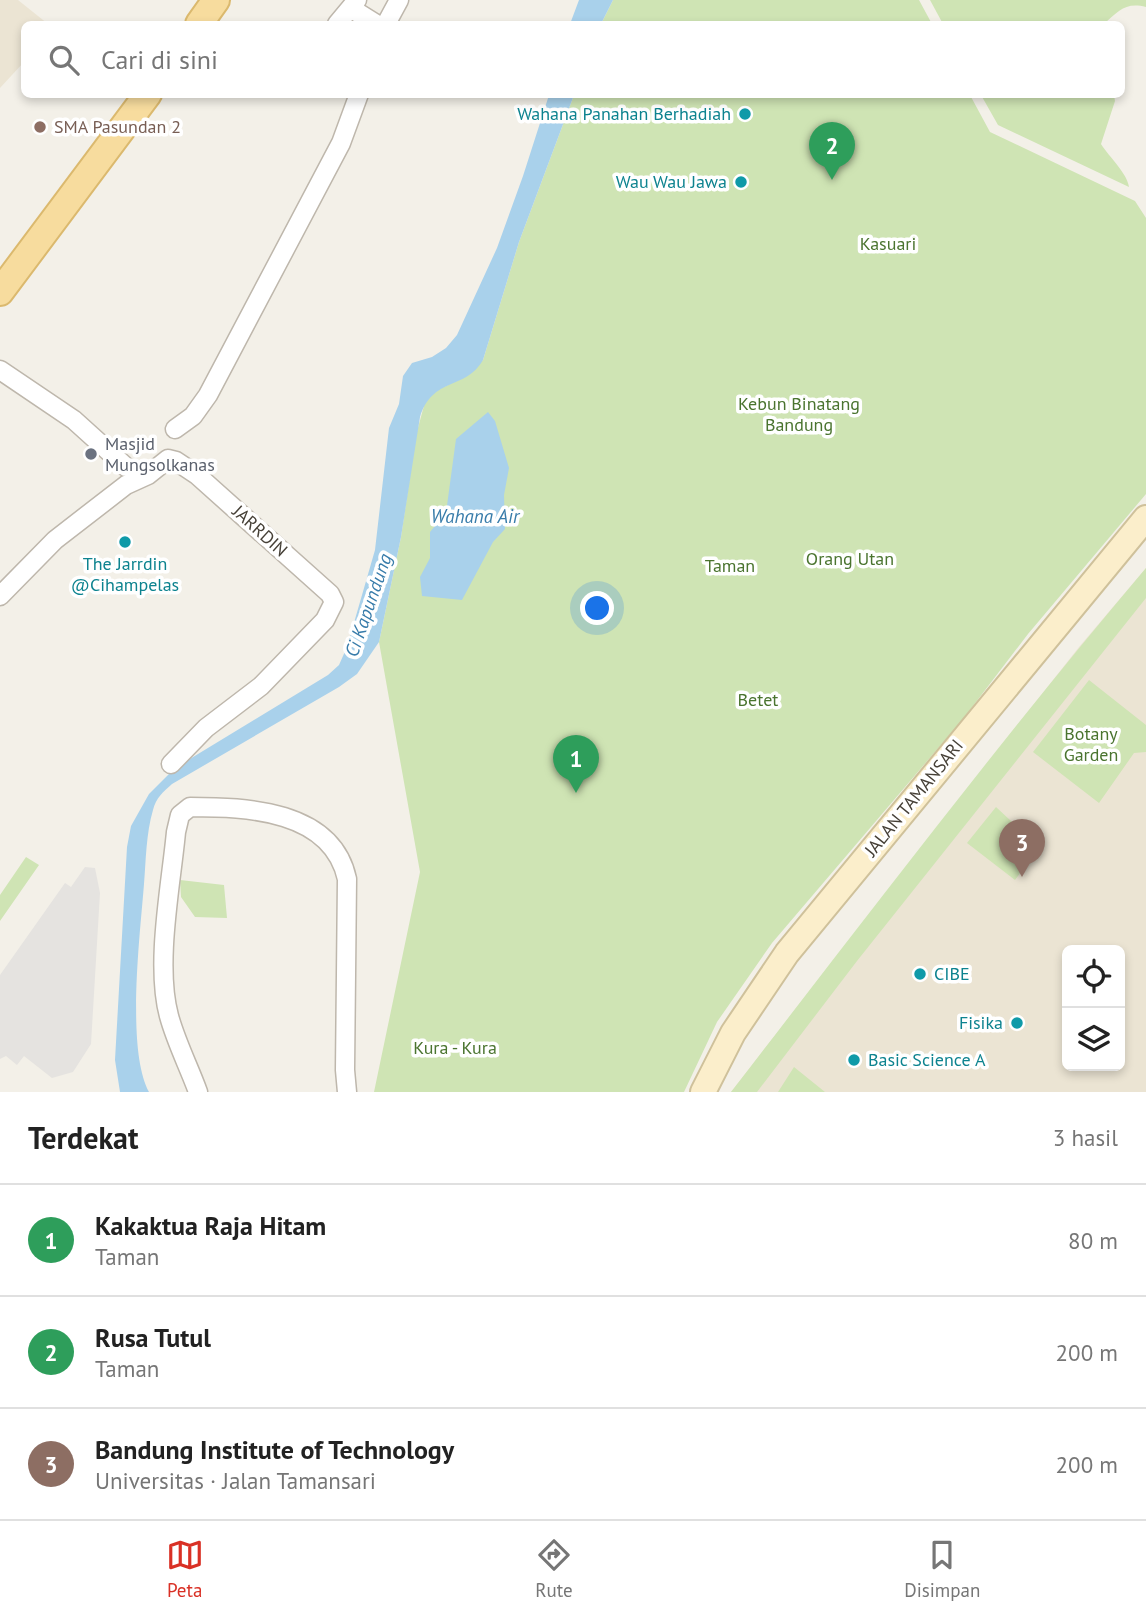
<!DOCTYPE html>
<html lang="id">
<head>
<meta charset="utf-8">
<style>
  body { margin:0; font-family:"PT Sans",sans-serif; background:#f6f6f6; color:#222 }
  .controls { position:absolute; right:21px; bottom:21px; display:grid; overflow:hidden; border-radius:10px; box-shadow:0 4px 10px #0003 }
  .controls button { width:63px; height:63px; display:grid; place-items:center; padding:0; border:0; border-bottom:2px solid #e0e0e0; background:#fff; color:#222; font:35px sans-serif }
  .you { position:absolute; left:598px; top:609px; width:24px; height:24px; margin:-18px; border:5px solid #fff; border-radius:50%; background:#1a73e8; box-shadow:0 0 0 10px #1a73e833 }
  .badge { display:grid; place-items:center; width:46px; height:46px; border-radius:50%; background:#d93025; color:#fff; font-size:23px; font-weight:700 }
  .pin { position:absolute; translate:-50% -58px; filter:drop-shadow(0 2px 4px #0008) }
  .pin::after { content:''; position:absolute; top:37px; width:24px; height:21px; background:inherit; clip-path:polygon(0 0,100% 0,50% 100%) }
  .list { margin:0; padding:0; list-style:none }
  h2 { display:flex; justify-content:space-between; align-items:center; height:91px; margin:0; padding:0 28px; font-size:30px }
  h2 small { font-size:23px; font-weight:400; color:#767676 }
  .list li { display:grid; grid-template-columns:46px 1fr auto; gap:21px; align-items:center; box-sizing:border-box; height:112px; padding:0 28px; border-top:2px solid #e0e0e0 }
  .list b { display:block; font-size:26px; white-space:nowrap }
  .list p { margin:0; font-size:23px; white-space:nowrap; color:#767676 }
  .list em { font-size:23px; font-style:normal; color:#767676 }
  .icon { flex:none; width:38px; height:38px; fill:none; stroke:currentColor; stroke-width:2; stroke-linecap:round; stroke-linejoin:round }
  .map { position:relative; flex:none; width:1146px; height:1092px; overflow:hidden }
  .search { position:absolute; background:#fff; box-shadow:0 4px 10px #0003; left:21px; right:21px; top:21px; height:77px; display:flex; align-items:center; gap:18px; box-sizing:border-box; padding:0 24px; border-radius:10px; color:#767676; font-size:26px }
  .sheet { height:427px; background:#fff }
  nav { display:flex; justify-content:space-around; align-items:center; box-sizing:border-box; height:98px; border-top:2px solid #e0e0e0; background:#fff; font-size:19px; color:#767676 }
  nav a { display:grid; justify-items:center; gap:4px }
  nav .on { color:#d93025 }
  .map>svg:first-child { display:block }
  .education { fill:#ebe4d3; fill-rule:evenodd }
  .green { fill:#cfe4b4 }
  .parking { fill:#e5e3e0 }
  .water { fill:#a9d1eb }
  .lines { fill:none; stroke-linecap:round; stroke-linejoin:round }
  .street-casing { stroke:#beb7ac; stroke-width:21 }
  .secondary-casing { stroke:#cfc19b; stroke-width:28 }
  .primary-casing { stroke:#dbb96e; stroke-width:30 }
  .street { stroke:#fff; stroke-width:18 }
  .secondary { stroke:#fbeecb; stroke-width:24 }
  .primary { stroke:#f7dc9e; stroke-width:26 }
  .culture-dot { fill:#0f9aa8; stroke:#fff; stroke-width:2.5 }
  .education-dot { fill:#8d6e63; stroke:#fff; stroke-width:2.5 }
  .worship-dot { fill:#6b7280; stroke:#fff; stroke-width:2.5 }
  .labels { text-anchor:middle; stroke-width:7; stroke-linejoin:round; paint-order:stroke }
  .culture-label { font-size:18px; fill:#0d838f; stroke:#fff; text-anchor:end }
  .education-label { font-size:18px; fill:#785e54; stroke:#fff; text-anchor:start }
  .park-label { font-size:18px; fill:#4a742f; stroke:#fff }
  .worship-label { font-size:18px; fill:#5b616d; stroke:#fff; text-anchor:start }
  .street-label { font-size:18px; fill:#464037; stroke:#fff }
  .water-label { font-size:19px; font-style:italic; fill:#387caa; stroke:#fff }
</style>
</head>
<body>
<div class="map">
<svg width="1146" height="1092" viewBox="0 0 1146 1092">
  <rect width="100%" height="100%" fill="#f3f0e8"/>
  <path class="education" d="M 0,0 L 18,0 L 48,24 L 24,24 L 24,62 L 0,88 Z
    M 1146,568 L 1146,1092 L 731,1092 L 955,804 L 1079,647 ZM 1067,950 L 1120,950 L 1120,1066 L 1067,1066 Z"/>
  <path class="green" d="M 613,0 L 919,0 L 932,24 L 601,24 Z
    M 930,0 L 1146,0 L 1146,7 C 1125,2 1119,11 1104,24 L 943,24 Z
    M 574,95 L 970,95 L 990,132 L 1135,201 L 1146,218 L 1146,494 L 1028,634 L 963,719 L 772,943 L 717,1022 L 684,1092 L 374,1092 L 420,872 L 379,642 L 401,537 L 416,435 L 425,402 L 435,391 L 448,385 L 483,360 L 519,242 Z
    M 981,95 L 1114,95 L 1115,101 L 1101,144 C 1110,158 1127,173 1129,187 L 998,125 Z
    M 1146,568 L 1146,598 L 857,961 L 757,1092 L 731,1092 C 867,916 1002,738 1146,568 Z
    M 1089,680 L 1146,725 L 1146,752 L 1134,753 L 1099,803 L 1033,752 Z
    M 996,807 L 1039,847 L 1015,880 L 967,843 Z
    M 26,857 L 39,865 L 0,921 L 0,895 Z
    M 180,880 L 224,885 L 227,918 L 195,917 L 181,897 Z
    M 794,1067 L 825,1092 L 778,1092 Z"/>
  <path class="parking" d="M 85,867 L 95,868 L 100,893 L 91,1044 L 73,1072 L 52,1078 L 24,1056 L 17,1065 L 6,1056 L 0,1059 L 0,975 L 65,883 L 71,887 Z"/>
  <path class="water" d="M 579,0 L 613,0 L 601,24 L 570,24 Z
    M 549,95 L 574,95 L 519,242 L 483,360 C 465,391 433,376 420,417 L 401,537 L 379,642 L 357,674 L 339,687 L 172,784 C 163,792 156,798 153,810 C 146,834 146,860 144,884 C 140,936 126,1049 149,1092 L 120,1092 L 115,1060 L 127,847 L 131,826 L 149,794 L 175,768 L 328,675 L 339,665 L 347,647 L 375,550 L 389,428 L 399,404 L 403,376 L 412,363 L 432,357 L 446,348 L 457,335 L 497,248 L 523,176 Z
    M 488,412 L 495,421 L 509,468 L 504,495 L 505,529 L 493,542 L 462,600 L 422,596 L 420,577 L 430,558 L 430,532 L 446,513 L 456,439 Z"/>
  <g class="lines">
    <defs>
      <path id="street" d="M 352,9 L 376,24
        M 337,24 L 357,0
        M 386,24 L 399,0
        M 0,370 L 74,420 L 126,467
        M 175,429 L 193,416 L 208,395 L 341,143 L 359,94
        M 0,596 L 55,540 L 126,485 L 148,475 L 168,459 L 176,461 L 197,475 L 330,594 L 334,602 L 325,620 L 261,686 L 206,728 L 171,764
        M 198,1092 C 189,1067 176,1042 169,1016 C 155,965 171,885 176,832 L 180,815 L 190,807 C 247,807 332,810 347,879 L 345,1070 L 347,1092"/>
      <path id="secondary" d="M 703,1092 L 733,1033 L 787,953 L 1146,518"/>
      <path id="primary" d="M 199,24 L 216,0
        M 0,292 L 148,94"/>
    </defs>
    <use href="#street" class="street-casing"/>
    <use href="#secondary" class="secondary-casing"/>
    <use href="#primary" class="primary-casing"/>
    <use href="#street" class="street"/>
    <use href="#secondary" class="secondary"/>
    <use href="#primary" class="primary"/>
  </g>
  <g class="culture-dot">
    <circle cx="745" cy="114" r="7"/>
    <circle cx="741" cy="182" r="7"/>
    <circle cx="125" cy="542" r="7"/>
    <circle cx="920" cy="974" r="7"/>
    <circle cx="1017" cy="1023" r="7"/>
    <circle cx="854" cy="1060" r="7"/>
  </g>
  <circle class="education-dot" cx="40" cy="127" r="7"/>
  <circle class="worship-dot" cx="91" cy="454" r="7"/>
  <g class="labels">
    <g class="culture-label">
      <text x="731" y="120">Wahana Panahan Berhadiah</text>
      <text x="727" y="188">Wau Wau Jawa</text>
      <text x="125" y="570" text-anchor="middle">The Jarrdin<tspan x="125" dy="21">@Cihampelas</tspan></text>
      <text x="934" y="980" text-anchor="start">CIBE</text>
      <text x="1003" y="1029">Fisika</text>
      <text x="868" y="1066" text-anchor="start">Basic Science A</text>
    </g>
    <g class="education-label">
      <text x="54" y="133">SMA Pasundan 2</text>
    </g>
    <g class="park-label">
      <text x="888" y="250">Kasuari</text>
      <text x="799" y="410">Kebun Binatang<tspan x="799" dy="21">Bandung</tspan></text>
      <text x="850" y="565">Orang Utan</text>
      <text x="730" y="572">Taman</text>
      <text x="758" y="706">Betet</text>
      <text x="1091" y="740">Botany<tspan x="1091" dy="21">Garden</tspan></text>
      <text x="455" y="1054">Kura - Kura</text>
    </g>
    <g class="worship-label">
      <text x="105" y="450">Masjid<tspan x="105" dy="21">Mungsolkanas</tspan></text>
    </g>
    <g class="street-label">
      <text transform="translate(260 531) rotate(42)" y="6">JARRDIN</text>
      <text transform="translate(914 798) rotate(-51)" y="6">JALAN TAMANSARI</text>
    </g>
    <g class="water-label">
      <text x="475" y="523">Wahana Air</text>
      <text transform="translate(368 605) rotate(-71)" y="7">Ci Kapundung</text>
    </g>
  </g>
</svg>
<div class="controls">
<button><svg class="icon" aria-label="locate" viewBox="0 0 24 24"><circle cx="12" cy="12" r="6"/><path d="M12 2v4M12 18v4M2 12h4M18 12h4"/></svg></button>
<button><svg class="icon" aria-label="layers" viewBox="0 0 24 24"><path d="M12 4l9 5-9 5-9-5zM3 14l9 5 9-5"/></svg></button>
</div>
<div class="you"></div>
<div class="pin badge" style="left:576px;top:793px;background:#2e9e5b">1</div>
<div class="pin badge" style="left:832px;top:180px;background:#2e9e5b">2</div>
<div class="pin badge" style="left:1022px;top:877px;background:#8d6e63">3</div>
<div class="search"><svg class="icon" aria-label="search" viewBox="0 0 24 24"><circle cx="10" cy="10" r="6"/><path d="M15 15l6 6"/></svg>Cari di sini</div>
</div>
<section class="sheet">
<h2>Terdekat<small>3 hasil</small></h2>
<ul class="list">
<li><span class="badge" style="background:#2e9e5b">1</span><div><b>Kakaktua Raja Hitam</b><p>Taman</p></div><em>80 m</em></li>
<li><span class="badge" style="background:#2e9e5b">2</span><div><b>Rusa Tutul</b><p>Taman</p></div><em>200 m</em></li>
<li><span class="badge" style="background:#8d6e63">3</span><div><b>Bandung Institute of Technology</b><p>Universitas · Jalan Tamansari</p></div><em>200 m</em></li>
</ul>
</section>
<nav>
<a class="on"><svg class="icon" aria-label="map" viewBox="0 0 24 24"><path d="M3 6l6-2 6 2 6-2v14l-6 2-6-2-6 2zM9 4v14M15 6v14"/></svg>Peta</a>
<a><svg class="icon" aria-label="directions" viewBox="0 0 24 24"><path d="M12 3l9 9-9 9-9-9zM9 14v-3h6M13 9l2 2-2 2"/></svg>Rute</a>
<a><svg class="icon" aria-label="saved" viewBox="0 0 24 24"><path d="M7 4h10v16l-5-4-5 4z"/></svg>Disimpan</a>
</nav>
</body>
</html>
